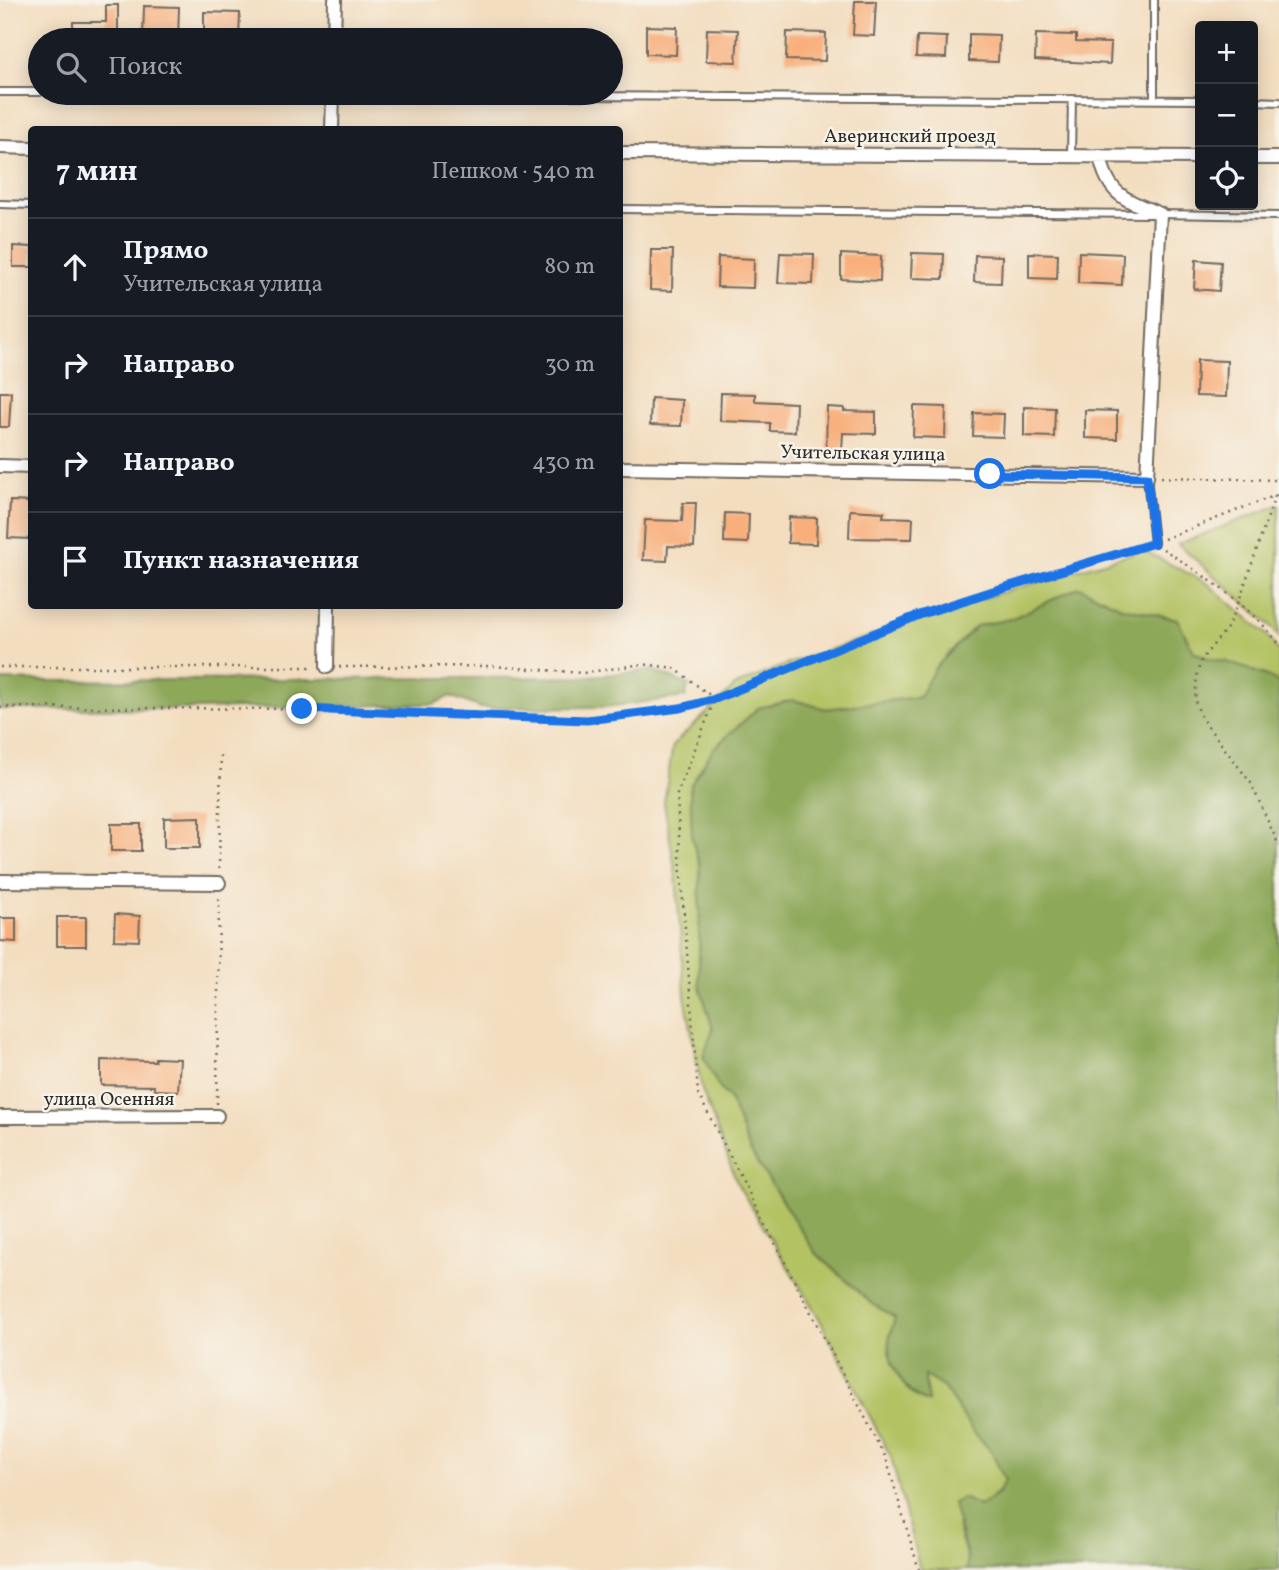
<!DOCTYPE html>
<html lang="ru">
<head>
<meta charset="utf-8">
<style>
  body { margin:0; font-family:Vollkorn,serif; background:#20242c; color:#f1f3f6 }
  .controls { position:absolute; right:21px; top:21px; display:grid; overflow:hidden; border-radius:7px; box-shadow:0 4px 18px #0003 }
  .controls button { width:63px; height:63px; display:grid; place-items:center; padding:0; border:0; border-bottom:2px solid #363941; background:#171b24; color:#f1f3f6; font:35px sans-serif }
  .stop { position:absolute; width:21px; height:21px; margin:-16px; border:5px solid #1a73e8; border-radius:50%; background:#fff }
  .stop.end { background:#1a73e8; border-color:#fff; box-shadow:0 2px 7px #0008 }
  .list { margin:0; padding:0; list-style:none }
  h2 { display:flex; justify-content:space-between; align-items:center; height:91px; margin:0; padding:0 28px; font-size:30px }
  h2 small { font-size:23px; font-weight:400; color:#9ea1a6 }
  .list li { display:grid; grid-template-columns:46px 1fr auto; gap:21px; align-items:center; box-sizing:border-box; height:98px; padding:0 28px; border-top:2px solid #363941 }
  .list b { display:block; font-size:26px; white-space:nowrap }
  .list p { margin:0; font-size:23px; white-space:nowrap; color:#9ea1a6 }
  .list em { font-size:23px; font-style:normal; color:#9ea1a6 }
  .icon { flex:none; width:38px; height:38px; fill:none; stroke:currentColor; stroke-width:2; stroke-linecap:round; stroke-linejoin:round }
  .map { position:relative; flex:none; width:1279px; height:1570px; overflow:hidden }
  .search { position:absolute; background:#171b24; box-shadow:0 4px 18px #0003; left:28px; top:28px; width:595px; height:77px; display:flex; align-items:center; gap:18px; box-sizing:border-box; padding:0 24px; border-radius:38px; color:#9ea1a6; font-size:26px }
  .panel { position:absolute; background:#171b24; box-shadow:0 4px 18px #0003; left:28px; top:126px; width:595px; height:483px; border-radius:7px }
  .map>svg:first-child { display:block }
  .green { fill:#b3c264; stroke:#6f7648; stroke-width:2 }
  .forest { fill:#8ea85a; stroke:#5c6a42; stroke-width:2 }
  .building { fill:#f8af7c }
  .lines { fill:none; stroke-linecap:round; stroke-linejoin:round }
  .service-casing { stroke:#71695f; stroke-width:10 }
  .minor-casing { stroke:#71695f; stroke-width:16 }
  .path { stroke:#71695f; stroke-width:2.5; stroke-dasharray:2 5; stroke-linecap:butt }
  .service { stroke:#fff; stroke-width:6 }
  .minor { stroke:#fff; stroke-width:12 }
  .route { stroke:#1a73e8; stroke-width:9 }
  .labels { text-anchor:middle; stroke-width:5; stroke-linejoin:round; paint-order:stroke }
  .street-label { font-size:19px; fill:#2b2b2b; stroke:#f7f3e8 }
</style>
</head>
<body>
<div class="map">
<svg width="1279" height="1570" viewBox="0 0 1279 1570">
  <rect width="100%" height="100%" fill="#f7f3e8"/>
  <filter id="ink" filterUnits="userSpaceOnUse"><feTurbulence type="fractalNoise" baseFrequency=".0143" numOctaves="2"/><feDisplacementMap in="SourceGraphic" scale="14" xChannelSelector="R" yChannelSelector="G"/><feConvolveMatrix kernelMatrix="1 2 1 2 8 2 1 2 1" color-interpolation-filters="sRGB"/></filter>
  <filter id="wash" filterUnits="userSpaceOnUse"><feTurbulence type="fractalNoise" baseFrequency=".00686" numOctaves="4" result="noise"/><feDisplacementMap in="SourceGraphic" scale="28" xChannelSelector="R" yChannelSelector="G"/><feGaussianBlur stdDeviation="1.57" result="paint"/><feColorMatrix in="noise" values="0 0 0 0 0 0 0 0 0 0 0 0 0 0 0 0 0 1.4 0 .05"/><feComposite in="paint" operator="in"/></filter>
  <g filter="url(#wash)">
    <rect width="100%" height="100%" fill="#f3ddbf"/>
    <path class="green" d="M 1279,505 L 1279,637 L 1272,627 L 1178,544 Z
      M 1143,550 L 1207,583 L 1266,634 L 1279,652 L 1279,684 L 1267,676 L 1227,662 L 1208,658 L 1194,652 L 1177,619 L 1121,607 L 1079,587 L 1011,619 L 976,626 L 935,668 L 919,697 L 826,709 L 793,700 L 692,838 L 700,865 L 699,983 L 713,1029 L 718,1086 L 729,1098 L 750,1151 L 815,1252 L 870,1302 L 895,1318 C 893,1327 888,1337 889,1345 C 892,1368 905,1397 928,1401 L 923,1374 L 944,1388 L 973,1431 L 991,1451 L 1005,1480 C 995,1500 974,1511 957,1526 L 969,1564 L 967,1570 L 920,1570 L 891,1457 L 819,1318 L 738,1185 L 702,1090 L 685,996 L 676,876 L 664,802 L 673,745 L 736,685 L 793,662 L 991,596 Z"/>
    <path class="forest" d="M 1079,587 L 1121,607 L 1177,619 L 1194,652 L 1208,658 L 1227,662 L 1267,676 L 1279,684 L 1279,1570 L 967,1570 C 971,1560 956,1518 953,1503 L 963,1498 L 979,1506 L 998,1494 L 1005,1480 L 991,1451 L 973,1431 L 944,1388 L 924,1375 L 928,1402 C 906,1395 886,1364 889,1340 C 890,1333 893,1325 895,1318 L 870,1302 L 815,1252 L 750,1151 L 729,1098 L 718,1086 L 703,1056 L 713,1029 L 699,983 L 700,865 L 692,838 L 690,786 L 713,749 L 758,708 L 793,700 L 826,709 L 919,697 L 935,668 L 976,626 L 1011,619 Z
      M 653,670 L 689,685 L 685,697 L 605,707 L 481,708 L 450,696 L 434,704 L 198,709 L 0,709 L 0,680 L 49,681 L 580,677 Z"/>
    <g id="blocks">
      <path class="building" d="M 855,1 L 876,1 L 874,36 L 853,35 Z
        M 106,5 L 118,5 L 118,39 L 73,40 L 73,22 L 106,22 Z
        M 144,6 L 179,7 L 178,39 L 143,38 Z
        M 204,12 L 240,13 L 239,40 L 219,40 L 219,36 L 204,35 Z
        M 646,26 L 677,27 L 676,55 L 646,54 Z
        M 707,29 L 738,30 L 736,62 L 706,61 Z
        M 787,32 L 826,33 L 825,61 L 786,60 Z
        M 969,34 L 999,35 L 998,62 L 969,61 Z
        M 1036,34 L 1076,35 L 1076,42 L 1111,43 L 1110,64 L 1035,60 Z
        M 917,36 L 947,37 L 946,58 L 916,57 Z
        M 13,246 L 32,247 L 32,267 L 13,267 Z
        M 651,250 L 673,250 L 672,291 L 650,290 Z
        M 1079,252 L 1123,254 L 1122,285 L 1078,283 Z
        M 780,253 L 814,254 L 813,284 L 778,283 Z
        M 912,253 L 944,254 L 943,279 L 911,278 Z
        M 1029,253 L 1058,254 L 1057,279 L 1029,278 Z
        M 841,254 L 881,256 L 880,281 L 841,279 Z
        M 975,255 L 1002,256 L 1001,283 L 974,282 Z
        M 718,257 L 754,259 L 753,288 L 717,287 Z
        M 1196,260 L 1221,262 L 1219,291 L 1194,289 Z
        M 1197,360 L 1227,361 L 1226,397 L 1196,396 Z
        M 0,392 L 11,392 L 9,427 L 0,427 Z
        M 721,393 L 755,394 L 755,401 L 796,403 L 795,432 L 770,431 L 770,423 L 720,421 Z
        M 651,398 L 682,400 L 681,426 L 650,425 Z
        M 914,406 L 946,407 L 945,438 L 913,437 Z
        M 827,407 L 844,408 L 844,411 L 876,412 L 876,434 L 843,433 L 842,450 L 826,450 Z
        M 1024,407 L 1055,408 L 1054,437 L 1024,436 Z
        M 1085,410 L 1117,411 L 1117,439 L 1085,438 Z
        M 974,413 L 1004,414 L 1003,437 L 973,436 Z
        M 10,501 L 32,502 L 32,539 L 8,538 Z
        M 683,503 L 696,503 L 694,547 L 668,546 L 667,561 L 643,560 L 645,520 L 682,521 Z
        M 850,510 L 884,512 L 883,517 L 913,518 L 912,539 L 849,538 Z
        M 725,513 L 749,514 L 748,543 L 724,542 Z
        M 789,517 L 817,518 L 816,544 L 788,543 Z
        M 200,817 L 200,848 L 164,848 L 164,818 Z
        M 111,824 L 141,824 L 141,851 L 111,851 Z
        M 115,914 L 140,916 L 139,941 L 114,940 Z
        M 57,917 L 86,917 L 86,946 L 57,946 Z
        M 0,918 L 16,918 L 16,942 L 0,941 Z
        M 155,1058 L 180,1059 L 178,1091 L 154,1090 L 154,1086 L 101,1085 L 101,1060 L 155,1061 Z"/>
    </g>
  </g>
  <g filter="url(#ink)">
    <use href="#blocks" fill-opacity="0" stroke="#71695f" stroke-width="2"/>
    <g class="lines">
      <defs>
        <path id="service" d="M 0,92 L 40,92
          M 85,93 L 1200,100
          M 1154,99 L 1154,0
          M 1253,101 L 1279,102
          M 1071,156 L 1072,99
          M 0,204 L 32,205
          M 620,209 L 1150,214
          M 1160,214 L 1279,216
          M 1147,477 L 1154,543"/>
        <path id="minor" d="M 334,40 L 335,0
          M 332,130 L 333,93
          M 0,147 L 32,148
          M 620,153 L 1200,157
          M 1253,158 L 1279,158
          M 0,466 L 32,467
          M 620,468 L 1147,477 L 1160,214 C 1126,200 1108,196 1100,156
          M 327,667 L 328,606
          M 0,881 L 219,883
          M 0,1117 L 217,1116"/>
      </defs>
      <use href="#service" class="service-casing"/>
      <use href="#minor" class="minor-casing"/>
      <path class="path" d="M 1161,477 L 1279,480
        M 1275,496 L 1238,604 L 1227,628 L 1201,660 L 1197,675 L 1195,701 L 1202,719 L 1251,783 L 1279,846
        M 1164,539 L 1279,494
        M 1163,549 C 1202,574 1251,606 1279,644
        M 0,667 L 315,667
        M 339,667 L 492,666 L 583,673 L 643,664 L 674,668 L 715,699
        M 0,707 L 302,709 L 587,720 L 680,708 L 715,699
        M 219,869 L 221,750
        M 217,1104 L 219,897
        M 919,1570 L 886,1458 L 698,1094 L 681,876 L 677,794 L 715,699 L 919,615 L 996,590 L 1145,546"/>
      <use href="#service" class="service"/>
      <use href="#minor" class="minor"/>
    </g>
  </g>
  <g class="lines" filter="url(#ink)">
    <path class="route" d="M 302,709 L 587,720 L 680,708 L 715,699 L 919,615 L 996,590 L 1154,543 L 1147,477 L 990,474"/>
  </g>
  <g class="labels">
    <g class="street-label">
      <text x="910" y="142">Аверинский проезд</text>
      <text transform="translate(863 452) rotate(1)" y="7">Учительская улица</text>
      <text x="109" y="1105">улица Осенняя</text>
    </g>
  </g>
</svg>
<div class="controls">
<button>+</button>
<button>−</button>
<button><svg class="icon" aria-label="locate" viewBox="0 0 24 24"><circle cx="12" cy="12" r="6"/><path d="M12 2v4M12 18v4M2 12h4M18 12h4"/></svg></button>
</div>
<div class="stop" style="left:990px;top:474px"></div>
<div class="stop end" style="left:302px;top:709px"></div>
<div class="search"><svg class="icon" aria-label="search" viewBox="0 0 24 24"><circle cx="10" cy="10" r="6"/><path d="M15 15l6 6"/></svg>Поиск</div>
<section class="panel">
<h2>7 мин<small>Пешком · 540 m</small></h2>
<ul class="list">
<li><svg class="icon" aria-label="ahead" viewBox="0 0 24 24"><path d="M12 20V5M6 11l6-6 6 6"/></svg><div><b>Прямо</b><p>Учительская улица</p></div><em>80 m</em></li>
<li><svg class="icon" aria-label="right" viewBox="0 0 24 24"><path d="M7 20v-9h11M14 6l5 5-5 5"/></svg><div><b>Направо</b></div><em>30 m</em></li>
<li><svg class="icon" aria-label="right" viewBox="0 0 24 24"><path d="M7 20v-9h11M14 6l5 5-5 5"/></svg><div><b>Направо</b></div><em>430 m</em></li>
<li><svg class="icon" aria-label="arrive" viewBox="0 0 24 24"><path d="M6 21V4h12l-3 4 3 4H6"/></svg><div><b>Пункт назначения</b></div></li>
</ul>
</section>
</div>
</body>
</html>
